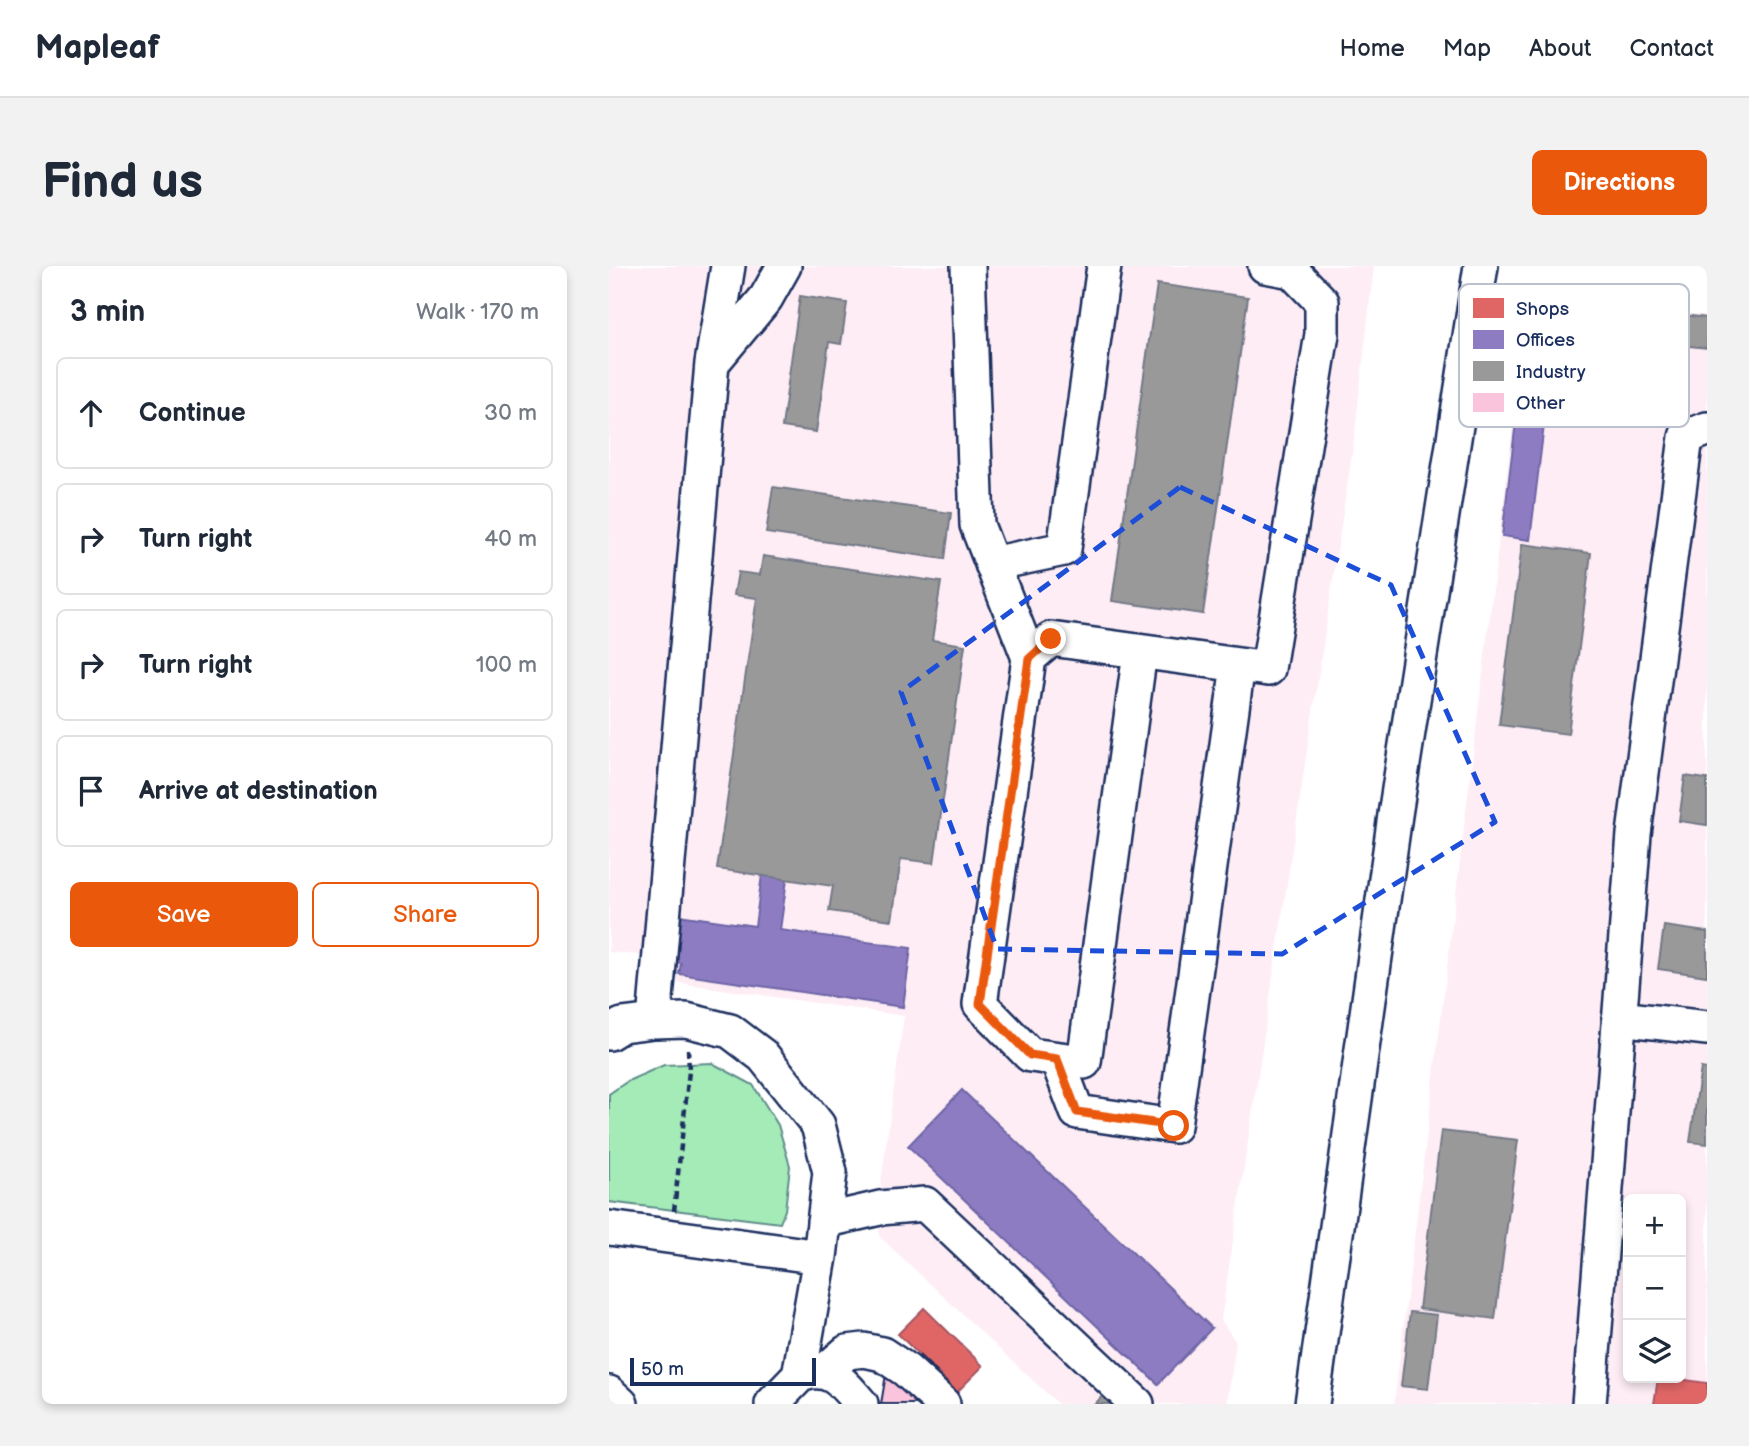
<!DOCTYPE html>
<html lang="en">
<head>
<meta charset="utf-8">
<style>
  body { margin:0; font-family:"Balsamiq Sans",sans-serif; background:#f2f2f3; color:#1f2937 }
  .controls { position:absolute; right:21px; bottom:21px; display:grid; overflow:hidden; border-radius:10px; box-shadow:0 4px 10px #0003 }
  .controls button { width:63px; height:63px; display:grid; place-items:center; padding:0; border:0; border-bottom:2px solid #e0e1e3; background:#fff; color:#1f2937; font:35px sans-serif }
  .scale { position:absolute; left:21px; bottom:18px; width:186px; box-sizing:border-box; padding-left:7px; border:4px solid #1b2f5e; border-top:0; font-size:19px; line-height:24px; white-space:nowrap; color:#1b2f5e; -webkit-text-stroke:5px #fff; paint-order:stroke }
  .stop { position:absolute; width:21px; height:21px; margin:-16px; border:5px solid #ea580c; border-radius:50%; background:#fff }
  .stop.end { background:#ea580c; border-color:#fff; box-shadow:0 2px 7px #0008 }
  .list { margin:0; padding:0; list-style:none }
  h2 { display:flex; justify-content:space-between; align-items:center; height:91px; margin:0; padding:0 28px; font-size:30px }
  h2 small { font-size:23px; font-weight:400; color:#747a83 }
  .list li { display:grid; grid-template-columns:46px 1fr auto; gap:21px; align-items:center; box-sizing:border-box; height:112px; margin:0 14px 14px; padding:0 14px; border:2px solid #e0e1e3; border-radius:10px }
  .list b { display:block; font-size:26px; white-space:nowrap }
  .list em { font-size:23px; font-style:normal; color:#747a83 }
  .actions { display:flex; gap:14px; padding:21px 28px }
  .actions a { flex:1; padding:16px 0; border:2px solid #ea580c; border-radius:10px; text-align:center; font-size:24px; color:#ea580c }
  .actions .main { background:#ea580c; color:#fff }
  .icon { flex:none; width:38px; height:38px; fill:none; stroke:currentColor; stroke-width:2; stroke-linecap:round; stroke-linejoin:round }
  .map { position:relative; flex:none; width:1098px; height:1138px; overflow:hidden; border-radius:10px }
  header { display:flex; align-items:center; gap:42px; box-sizing:border-box; height:98px; padding:0 35px; background:#fff; border-bottom:2px solid #e0e1e3 }
  header strong { font-size:33px }
  nav { display:flex; gap:38px; margin-inline-start:auto; font-size:24px }
  .intro { display:flex; align-items:center; justify-content:space-between; box-sizing:border-box; height:168px; padding:0 42px }
  h1 { margin:0; font-size:49px }
  .button { padding:18px 32px; border-radius:10px; background:#ea580c; color:#fff; font-size:24px; font-weight:700 }
  main { display:flex; gap:42px; padding:0 42px }
  aside { flex:1; background:#fff; border-radius:10px; box-shadow:0 4px 10px #0003 }
  .map>svg:first-child { display:block }
  .built { fill:#feedf5; fill-rule:evenodd }
  .green { fill:#a4ebb8; stroke:#608d8b; stroke-width:2 }
  .shops { fill:#e06666; stroke:#a55664; stroke-width:2 }
  .offices { fill:#8e7cc3; stroke:#6c65a5; stroke-width:2 }
  .industry { fill:#999; stroke:#737987; stroke-width:2 }
  .building { fill:#fbc4dd; stroke:#1b2f5e; stroke-width:2 }
  .lines { fill:none; stroke-linecap:round; stroke-linejoin:round }
  .minor-casing { stroke:#1b2f5e; stroke-width:38 }
  .path { stroke:#1b2f5e; stroke-width:4.5; stroke-dasharray:7 5; stroke-linecap:butt }
  .minor { stroke:#fff; stroke-width:33 }
  .route { stroke:#ea580c; stroke-width:9 }
  .marked { fill:none; stroke:#1d4ed8; stroke-width:5; stroke-dasharray:14 9; stroke-linejoin:round }
  .key { fill:#fff; stroke:#bbc1cf; stroke-width:2 }
  .key-label { font-size:19px; fill:#1b2f5e }
</style>
</head>
<body>
<header>
<strong>Mapleaf</strong>
<nav><a>Home</a><a>Map</a><a>About</a><a>Contact</a></nav>
</header>
<div class="intro"><h1>Find us</h1><a class="button">Directions</a></div>
<main>
<aside>
<h2>3 min<small>Walk · 170 m</small></h2>
<ul class="list">
<li><svg class="icon" aria-label="ahead" viewBox="0 0 24 24"><path d="M12 20V5M6 11l6-6 6 6"/></svg><div><b>Continue</b></div><em>30 m</em></li>
<li><svg class="icon" aria-label="right" viewBox="0 0 24 24"><path d="M7 20v-9h11M14 6l5 5-5 5"/></svg><div><b>Turn right</b></div><em>40 m</em></li>
<li><svg class="icon" aria-label="right" viewBox="0 0 24 24"><path d="M7 20v-9h11M14 6l5 5-5 5"/></svg><div><b>Turn right</b></div><em>100 m</em></li>
<li><svg class="icon" aria-label="arrive" viewBox="0 0 24 24"><path d="M6 21V4h12l-3 4 3 4H6"/></svg><div><b>Arrive at destination</b></div></li>
</ul>
<div class="actions"><a class="main">Save</a><a>Share</a></div>
</aside>
<div class="map">
<svg width="1098" height="1138" viewBox="0 0 1098 1138">
  <rect width="100%" height="100%" fill="#fff"/>
  <filter id="ink" filterUnits="userSpaceOnUse"><feTurbulence type="fractalNoise" baseFrequency=".0143" numOctaves="2"/><feDisplacementMap in="SourceGraphic" scale="14" xChannelSelector="R" yChannelSelector="G"/><feConvolveMatrix kernelMatrix="1 2 1 2 8 2 1 2 1" color-interpolation-filters="sRGB"/></filter>
  <g filter="url(#ink)">
    <path class="built" d="M 0,0 L 765,0 L 745,174 L 612,1054 L 627,1076 L 618,1138 L 449,1138 L 270,970 L 272,915 L 295,750 L 71,717 L 38,690 L 0,686 Z
      M 920,27 L 1098,50 L 1098,1138 L 785,1138 ZM 1019,933 L 1072,933 L 1072,1112 L 1019,1112 Z"/>
    <path class="green" d="M 103,797 L 144,819 L 169,859 L 181,900 L 176,944 L 171,957 L 0,936 L 0,828 L 19,815 L 55,799 Z"/>
    <path class="shops" d="M 315,1042 L 374,1100 L 348,1126 L 289,1068 Z
      M 1049,1112 L 1063,1112 L 1098,1117 L 1098,1138 L 1045,1138 Z"/>
    <path class="offices" d="M 921,41 L 949,44 L 921,274 L 893,270 Z
      M 153,609 L 178,613 L 171,664 L 302,682 L 294,741 L 70,708 L 72,697 L 56,694 L 62,648 L 146,660 Z
      M 353,824 L 603,1062 L 549,1118 L 299,880 Z"/>
    <path class="industry" d="M 548,18 L 639,31 L 594,348 L 503,335 Z
      M 191,30 L 238,37 L 232,78 L 220,76 L 207,166 L 173,161 Z
      M 1066,48 L 1098,52 L 1098,82 L 1062,78 Z
      M 164,221 L 342,247 L 336,293 L 157,267 Z
      M 913,278 L 982,287 L 959,468 L 890,459 Z
      M 154,290 L 332,316 L 323,374 L 356,379 L 325,597 L 292,593 L 283,654 L 220,645 L 224,620 L 108,603 L 148,332 L 125,329 L 129,306 L 151,309 Z
      M 1076,510 L 1098,513 L 1098,559 L 1070,555 Z
      M 1055,660 L 1098,666 L 1098,710 L 1049,703 Z
      M 1092,802 L 1098,803 L 1098,878 L 1081,876 Z
      M 832,865 L 909,874 L 886,1053 L 810,1043 Z
      M 801,1046 L 828,1049 L 819,1123 L 792,1120 Z
      M 497,1126 L 510,1138 L 486,1138 Z"/>
    <path class="building" d="M 311,1090 L 328,1106 L 305,1129 L 314,1138 L 272,1138 L 278,1102 L 289,1113 Z"/>
    <g class="lines">
      <defs>
        <path id="minor" d="M 359,0 L 368,259 L 420,392 L 371,738 L 421,789 L 475,796 L 531,386
          M 103,97 L 157,32 L 175,0
          M 383,298 L 455,283 L 495,0
          M 420,392 L 442,373 L 659,403 L 713,68 L 713,36 L 683,5 L 656,0
          M 1010,752 L 1098,762
          M 45,755 L 103,97 L 119,0
          M 0,767 L 13,759 L 45,755 L 77,754 L 121,765 L 154,790 L 209,859 L 221,906 L 211,991 L 190,1110 L 163,1138
          M 448,793 L 468,846 L 565,860 L 629,399
          M 215,955 L 271,942 L 316,938 L 528,1138
          M 0,962 L 211,991
          M 216,1105 L 238,1086 L 255,1084 L 273,1088 L 297,1104 L 334,1138
          M 195,1108 C 222,1098 236,1120 252,1138
          M 0,1127 L 12,1138
          M 703,1138 L 786,549 L 872,0
          M 980,1138 L 1025,568 L 1077,171 L 1098,163"/>
      </defs>
      <use href="#minor" class="minor-casing"/>
      <path class="path" d="M 65,945 L 80,805 L 79,783"/>
      <use href="#minor" class="minor"/>
    </g>
  </g>
  <g class="lines" filter="url(#ink)">
    <path class="route" d="M 442,373 L 420,393 L 371,738 L 421,789 L 448,793 L 468,846 L 565,860"/>
  </g>
  <path class="marked" d="M 571,221 L 782,319 L 886,556 L 673,688 L 388,683 L 292,426 Z"/>
  <rect x="850" y="18" width="230" height="143" rx="10" class="key"/>
  <rect x="864" y="32" width="31" height="20" fill="#e06666"/>
  <rect x="864" y="64" width="31" height="19" fill="#8e7cc3"/>
  <rect x="864" y="95" width="31" height="20" fill="#999"/>
  <rect x="864" y="127" width="31" height="19" fill="#fbc4dd"/>
  <g class="key-label">
    <text x="907" y="49">Shops</text>
    <text x="907" y="80">Offices</text>
    <text x="907" y="112">Industry</text>
    <text x="907" y="143">Other</text>
  </g>
</svg>
<div class="controls">
<button>+</button>
<button>−</button>
<button><svg class="icon" aria-label="layers" viewBox="0 0 24 24"><path d="M12 4l9 5-9 5-9-5zM3 14l9 5 9-5"/></svg></button>
</div>
<div class="scale">50 m</div>
<div class="stop" style="left:565px;top:860px"></div>
<div class="stop end" style="left:442px;top:373px"></div>
</div>
</main>
</body>
</html>
